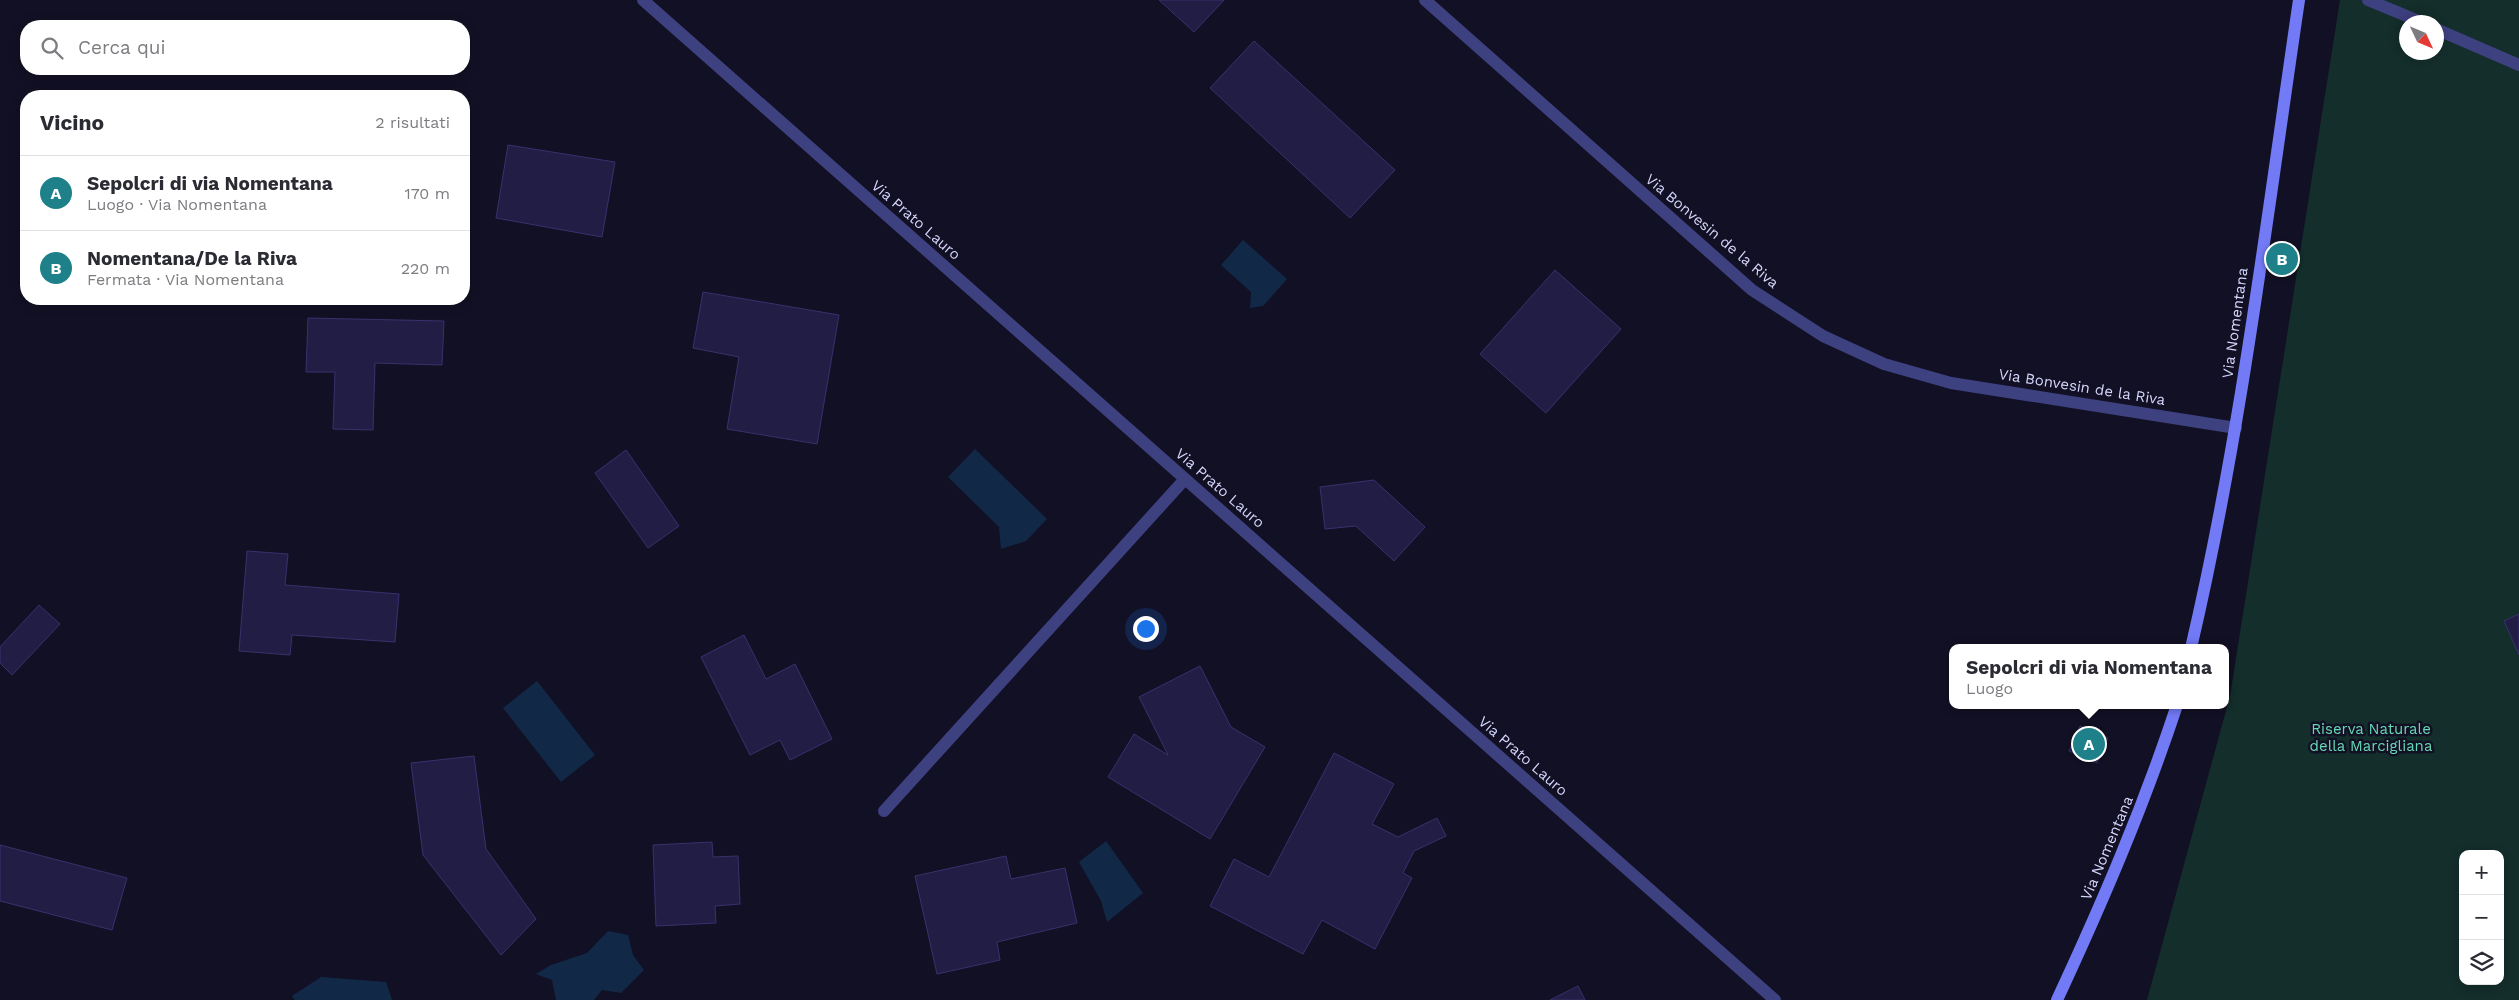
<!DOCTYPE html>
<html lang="it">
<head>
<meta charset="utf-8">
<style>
  body { margin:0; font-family:"Work Sans",sans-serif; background:#f7f7f7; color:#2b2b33 }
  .controls { position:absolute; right:15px; bottom:15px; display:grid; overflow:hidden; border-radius:10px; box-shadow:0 2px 12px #0003 }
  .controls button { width:45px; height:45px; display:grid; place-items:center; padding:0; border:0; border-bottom:1px solid #e1e1e2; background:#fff; color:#2b2b33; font:25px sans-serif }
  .compass { position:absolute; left:2399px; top:15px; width:45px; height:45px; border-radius:50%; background:#fff; box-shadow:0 2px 12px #0003; rotate:134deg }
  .you { position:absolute; left:1145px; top:628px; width:18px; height:18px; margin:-12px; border:4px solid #fff; border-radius:50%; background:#1a73e8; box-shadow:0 0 0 8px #1a73e833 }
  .badge { display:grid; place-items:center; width:32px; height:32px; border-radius:50%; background:#1e8088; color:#fff; font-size:16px; font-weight:700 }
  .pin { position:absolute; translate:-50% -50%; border:2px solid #fff; box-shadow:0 1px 5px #0006 }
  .popup { position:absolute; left:1949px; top:644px; width:280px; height:65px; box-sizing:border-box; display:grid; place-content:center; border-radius:10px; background:#fff; filter:drop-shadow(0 1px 4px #0005); font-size:16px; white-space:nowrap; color:#7c7c81 }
  .popup b { font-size:19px; color:#2b2b33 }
  .popup::after { content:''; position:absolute; left:50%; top:100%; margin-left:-10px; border:10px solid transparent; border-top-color:#fff }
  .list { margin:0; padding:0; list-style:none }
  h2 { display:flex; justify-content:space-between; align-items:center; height:65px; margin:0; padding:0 20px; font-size:21px }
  h2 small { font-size:16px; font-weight:400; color:#7c7c81 }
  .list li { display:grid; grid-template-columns:32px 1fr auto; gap:15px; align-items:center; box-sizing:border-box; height:75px; padding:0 20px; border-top:1px solid #e1e1e2 }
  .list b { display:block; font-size:19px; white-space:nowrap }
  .list p { margin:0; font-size:16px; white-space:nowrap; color:#7c7c81 }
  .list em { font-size:16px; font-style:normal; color:#7c7c81 }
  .icon { flex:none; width:28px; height:28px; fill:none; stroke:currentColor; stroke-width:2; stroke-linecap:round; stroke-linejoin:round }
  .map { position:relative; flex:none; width:2519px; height:1000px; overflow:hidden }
  .search { position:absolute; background:#fff; box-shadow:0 2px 12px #0003; left:20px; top:20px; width:450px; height:55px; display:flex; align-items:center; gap:12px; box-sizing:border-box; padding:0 18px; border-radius:20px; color:#7c7c81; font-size:19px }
  .panel { position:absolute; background:#fff; box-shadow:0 2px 12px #0003; left:20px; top:90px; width:450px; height:215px; border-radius:20px }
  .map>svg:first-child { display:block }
  .green { fill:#142e2b; fill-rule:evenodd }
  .water { fill:#112947 }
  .building { fill:#221d44; stroke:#39316e }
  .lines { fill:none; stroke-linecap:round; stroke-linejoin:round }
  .minor { stroke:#3e4180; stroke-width:12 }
  .secondary { stroke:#737af6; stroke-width:12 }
  .labels { text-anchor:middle; stroke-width:5; stroke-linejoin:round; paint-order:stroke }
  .street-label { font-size:15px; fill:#d7d6fc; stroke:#121024 }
  .park-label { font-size:15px; fill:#66d8b3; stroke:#121024 }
</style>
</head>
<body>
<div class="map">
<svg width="2519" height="1000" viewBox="0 0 2519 1000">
  <rect width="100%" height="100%" fill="#121024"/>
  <path class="green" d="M 2340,0 L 2519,0 L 2519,1000 L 2147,1000 L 2230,696 ZM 2406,22 L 2436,22 L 2436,52 L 2406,52 ZM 2463,854 L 2500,854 L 2500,981 L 2463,981 Z"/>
  <path class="water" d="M 1243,240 L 1287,279 L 1263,306 L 1250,308 L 1251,292 L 1221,265 Z
    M 975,449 L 1047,519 L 1026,541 L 1001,549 L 999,527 L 948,477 Z
    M 537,681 L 595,755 L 561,782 L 503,708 Z
    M 1106,841 L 1143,893 L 1107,922 L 1101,901 L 1079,862 Z
    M 608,931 L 628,935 L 633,955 L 644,970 L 621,993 L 602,990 L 594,1000 L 556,1000 L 552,980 L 536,974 L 551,965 L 587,953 Z
    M 321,977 L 386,982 L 392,1000 L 295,1000 L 292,996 Z"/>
  <path class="building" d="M 1159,0 L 1224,0 L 1194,32 Z
    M 1254,41 L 1395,170 L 1350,218 L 1210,88 Z
    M 508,145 L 615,162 L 602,237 L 496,218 Z
    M 1555,270 L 1621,329 L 1546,413 L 1480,354 Z
    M 703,292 L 839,315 L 817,444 L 727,429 L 739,357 L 693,348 Z
    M 308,318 L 444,321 L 442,365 L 375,363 L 373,430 L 333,429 L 335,372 L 306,372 Z
    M 626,450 L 679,526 L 648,548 L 595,473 Z
    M 1374,480 L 1425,527 L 1394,561 L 1356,526 L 1325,529 L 1320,487 Z
    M 247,551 L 288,554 L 285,585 L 399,594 L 395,642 L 292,635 L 290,655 L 239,651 Z
    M 39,605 L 60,624 L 12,675 L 0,663 L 0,647 Z
    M 2519,614 L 2519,655 L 2504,621 Z
    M 744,635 L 766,679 L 795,664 L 832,739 L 790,760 L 780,740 L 750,755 L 701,657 Z
    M 1200,666 L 1231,727 L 1265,747 L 1210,839 L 1108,777 L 1134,734 L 1168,755 L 1139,697 Z
    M 2080,726 L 2108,738 L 2097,763 L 2069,751 Z
    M 1334,753 L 1394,784 L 1372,824 L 1398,837 L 1437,818 L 1446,836 L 1414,851 L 1403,873 L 1412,878 L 1375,949 L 1322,920 L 1303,954 L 1210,906 L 1234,859 L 1269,877 Z
    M 474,756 L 486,849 L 536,919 L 501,955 L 423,855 L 411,763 Z
    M 712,842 L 713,857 L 738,856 L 740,904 L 715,906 L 716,923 L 656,926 L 653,845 Z
    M 0,845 L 127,878 L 112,930 L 0,901 Z
    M 1006,856 L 1011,879 L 1065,868 L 1077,923 L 997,942 L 1000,960 L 937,974 L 915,876 Z
    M 1578,986 L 1585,1000 L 1550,1000 Z"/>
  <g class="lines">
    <path class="minor" d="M 643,0 L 1775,1000
      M 1425,0 L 1752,290 L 1823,336 L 1884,364 L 1951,383 L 2236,428
      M 2368,0 L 2421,22
      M 2436,29 L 2519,65
      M 884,811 L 1185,479"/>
    <path class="secondary" d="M 2191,648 C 2241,435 2267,216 2299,0
      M 2057,1000 C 2103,901 2143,808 2177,705"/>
  </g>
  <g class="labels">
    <g class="street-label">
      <text transform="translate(916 220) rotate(41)" y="5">Via Prato Lauro</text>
      <text transform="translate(1712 231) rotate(40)" y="5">Via Bonvesin de la Riva</text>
      <text transform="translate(2235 323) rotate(-82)" y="5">Via Nomentana</text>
      <text transform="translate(2082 387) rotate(9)" y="5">Via Bonvesin de la Riva</text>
      <text transform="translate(1220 488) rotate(41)" y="5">Via Prato Lauro</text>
      <text transform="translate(1523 756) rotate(41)" y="5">Via Prato Lauro</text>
      <text transform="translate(2107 848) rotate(-67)" y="5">Via Nomentana</text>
    </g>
    <g class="park-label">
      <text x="2371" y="734">Riserva Naturale<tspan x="2371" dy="17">della Marcigliana</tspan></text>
    </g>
  </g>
</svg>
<div class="controls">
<button>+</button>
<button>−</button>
<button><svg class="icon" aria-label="layers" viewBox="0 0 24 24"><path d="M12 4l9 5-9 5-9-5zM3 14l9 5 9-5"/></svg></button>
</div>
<svg class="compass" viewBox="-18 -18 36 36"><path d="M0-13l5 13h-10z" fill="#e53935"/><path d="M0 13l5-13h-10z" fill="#7c7c81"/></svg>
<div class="you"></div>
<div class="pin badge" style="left:2089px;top:744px">A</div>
<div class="popup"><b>Sepolcri di via Nomentana</b>Luogo</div>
<div class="pin badge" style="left:2282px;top:259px">B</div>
<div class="search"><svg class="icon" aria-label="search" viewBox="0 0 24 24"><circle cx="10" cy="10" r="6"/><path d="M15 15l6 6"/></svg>Cerca qui</div>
<section class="panel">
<h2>Vicino<small>2 risultati</small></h2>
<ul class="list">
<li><span class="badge">A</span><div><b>Sepolcri di via Nomentana</b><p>Luogo · Via Nomentana</p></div><em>170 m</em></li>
<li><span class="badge">B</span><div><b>Nomentana/De la Riva</b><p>Fermata · Via Nomentana</p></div><em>220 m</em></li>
</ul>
</section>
</div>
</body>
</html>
